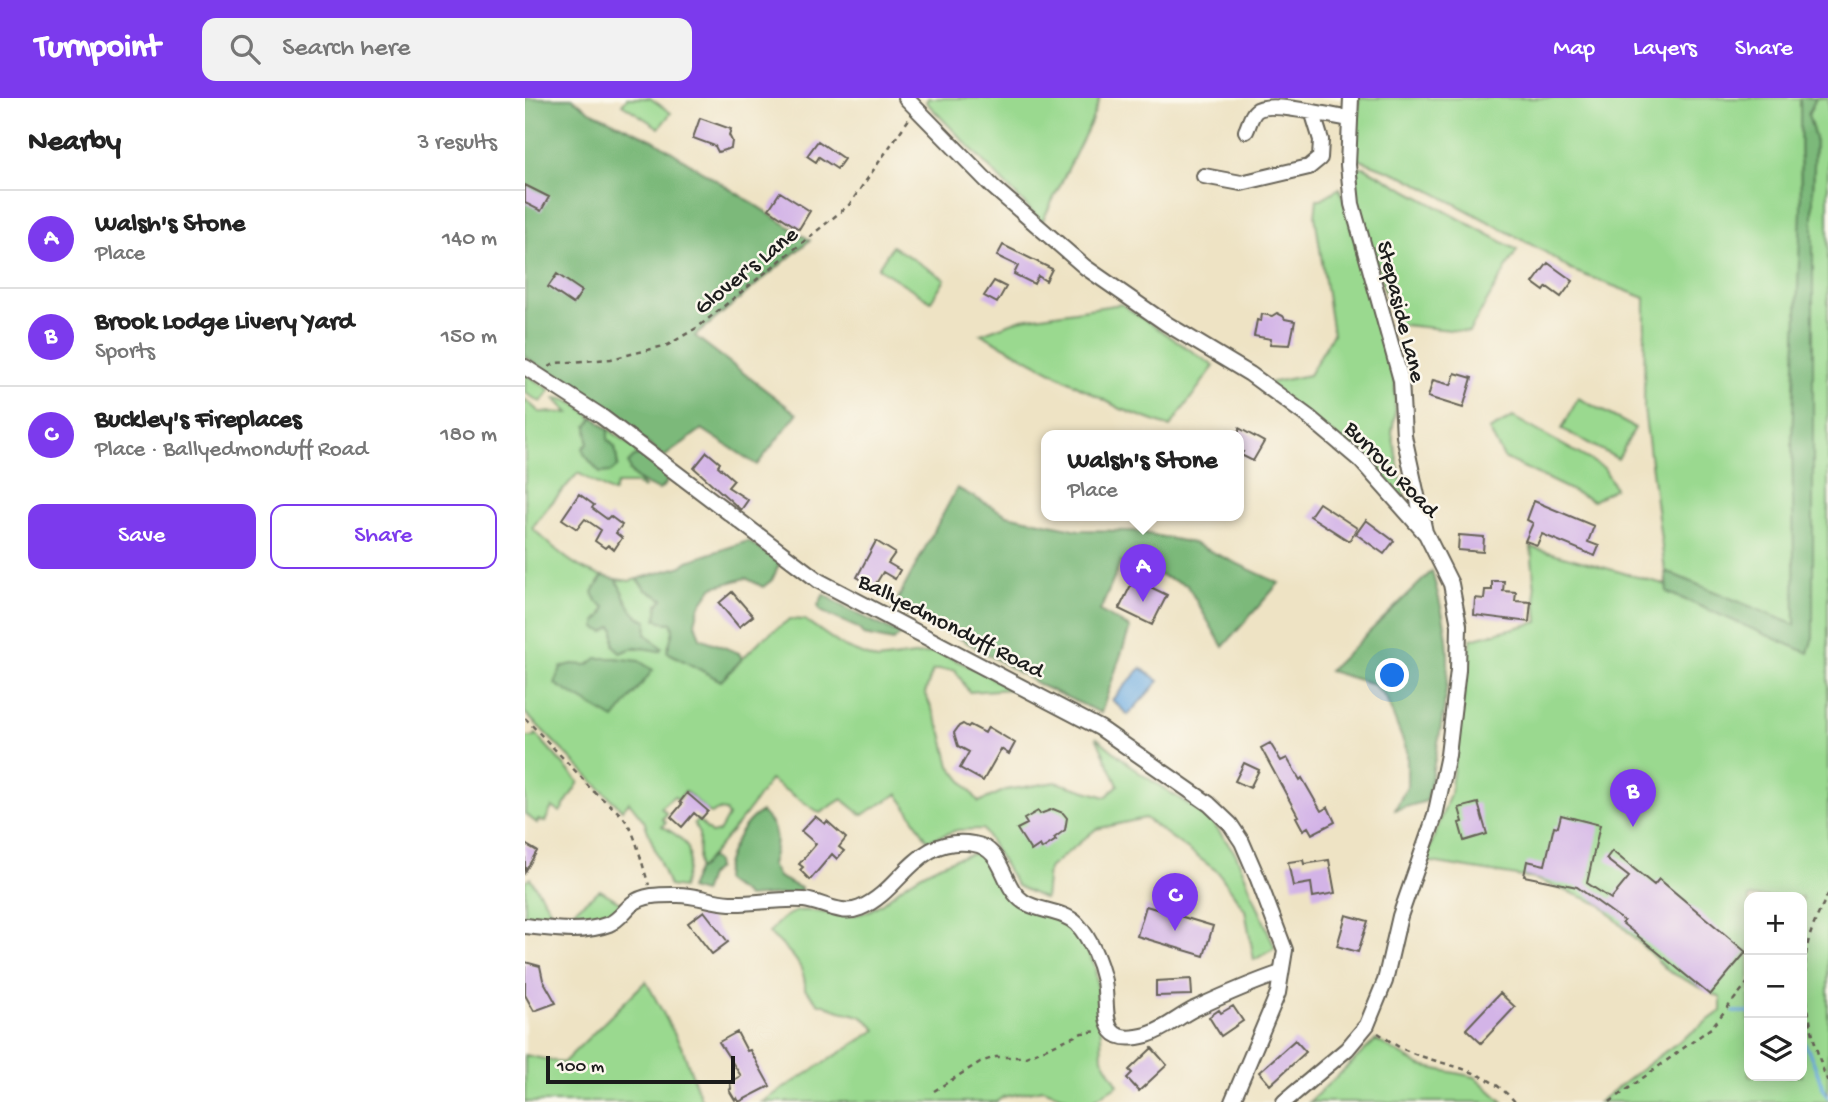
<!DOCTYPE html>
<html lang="en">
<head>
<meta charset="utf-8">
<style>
  body { margin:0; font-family:"Gochi Hand",sans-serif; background:#f2f2f2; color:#222 }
  .controls { position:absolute; right:21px; bottom:21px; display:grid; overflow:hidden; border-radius:14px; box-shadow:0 4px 18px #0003 }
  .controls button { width:63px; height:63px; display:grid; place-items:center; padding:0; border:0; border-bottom:2px solid #e0e0e0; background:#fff; color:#222; font:35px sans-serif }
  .scale { position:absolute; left:21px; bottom:18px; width:189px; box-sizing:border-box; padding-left:7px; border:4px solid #1c1c1c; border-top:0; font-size:19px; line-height:24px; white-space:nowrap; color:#1c1c1c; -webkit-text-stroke:5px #fbf7ec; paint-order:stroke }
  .you { position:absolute; left:868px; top:578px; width:24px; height:24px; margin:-18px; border:5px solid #fff; border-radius:50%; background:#1a73e8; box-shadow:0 0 0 10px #1a73e833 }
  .badge { display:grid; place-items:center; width:46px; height:46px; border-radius:50%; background:#7c3aed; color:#fff; font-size:23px; font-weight:700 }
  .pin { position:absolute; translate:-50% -58px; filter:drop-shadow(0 2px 4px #0008) }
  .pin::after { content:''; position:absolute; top:37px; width:24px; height:21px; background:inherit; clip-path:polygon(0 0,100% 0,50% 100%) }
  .popup { position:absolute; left:516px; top:332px; width:203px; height:91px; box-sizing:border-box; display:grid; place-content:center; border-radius:14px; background:#fff; filter:drop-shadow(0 2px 5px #0005); font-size:23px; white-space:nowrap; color:#767676 }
  .popup b { font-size:26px; color:#222 }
  .popup::after { content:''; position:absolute; left:50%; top:100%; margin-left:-14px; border:14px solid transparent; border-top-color:#fff }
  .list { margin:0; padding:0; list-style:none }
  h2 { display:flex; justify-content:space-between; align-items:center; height:91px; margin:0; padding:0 28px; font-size:30px }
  h2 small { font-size:23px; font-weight:400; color:#767676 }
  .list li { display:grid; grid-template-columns:46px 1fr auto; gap:21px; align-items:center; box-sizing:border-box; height:98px; padding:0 28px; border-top:2px solid #e0e0e0 }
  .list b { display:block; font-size:26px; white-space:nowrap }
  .list p { margin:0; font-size:23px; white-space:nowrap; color:#767676 }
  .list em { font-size:23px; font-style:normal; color:#767676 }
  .actions { display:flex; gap:14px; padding:21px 28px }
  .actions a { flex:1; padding:16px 0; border:2px solid #7c3aed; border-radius:14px; text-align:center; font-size:24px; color:#7c3aed }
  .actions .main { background:#7c3aed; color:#fff }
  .icon { flex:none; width:38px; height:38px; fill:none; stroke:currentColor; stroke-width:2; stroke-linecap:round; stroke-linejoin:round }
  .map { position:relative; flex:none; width:1303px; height:1004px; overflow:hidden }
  header { display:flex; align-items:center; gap:42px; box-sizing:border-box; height:98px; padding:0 35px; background:#7c3aed; color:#fff }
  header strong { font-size:33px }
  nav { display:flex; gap:38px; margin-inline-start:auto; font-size:24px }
  .search { width:490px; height:63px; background:#f2f2f2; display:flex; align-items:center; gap:18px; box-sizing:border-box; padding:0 24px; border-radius:14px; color:#767676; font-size:26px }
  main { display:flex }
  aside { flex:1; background:#fff }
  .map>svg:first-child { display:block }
  .green { fill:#9ad98f; stroke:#5b7a56; stroke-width:2; fill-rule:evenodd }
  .forest { fill:#7bb97a; stroke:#4c6a4b; stroke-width:2 }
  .water { fill:#70ade2; stroke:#46647f; stroke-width:2 }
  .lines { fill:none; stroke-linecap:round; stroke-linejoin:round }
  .stream { stroke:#70ade2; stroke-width:3.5 }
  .building { fill:#d3b4e7 }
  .minor-casing { stroke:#666257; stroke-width:18 }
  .path { stroke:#666257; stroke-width:2.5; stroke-dasharray:5 5; stroke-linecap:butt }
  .minor { stroke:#fff; stroke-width:14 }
  .labels { text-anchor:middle; stroke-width:5; stroke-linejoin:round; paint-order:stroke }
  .street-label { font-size:23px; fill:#1c1c1c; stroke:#fbf7ec }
</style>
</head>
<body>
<header>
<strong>Turnpoint</strong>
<div class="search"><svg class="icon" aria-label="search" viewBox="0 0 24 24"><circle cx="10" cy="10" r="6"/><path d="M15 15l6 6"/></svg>Search here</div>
<nav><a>Map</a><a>Layers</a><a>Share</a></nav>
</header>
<main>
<aside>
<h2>Nearby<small>3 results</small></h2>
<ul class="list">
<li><span class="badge">A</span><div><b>Walsh's Stone</b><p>Place</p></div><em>140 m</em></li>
<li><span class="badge">B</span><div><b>Brook Lodge Livery Yard</b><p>Sports</p></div><em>150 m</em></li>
<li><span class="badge">C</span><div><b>Buckley's Fireplaces</b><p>Place · Ballyedmonduff Road</p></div><em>180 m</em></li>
</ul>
<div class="actions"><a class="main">Save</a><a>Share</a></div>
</aside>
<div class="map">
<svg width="1303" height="1004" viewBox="0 0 1303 1004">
  <rect width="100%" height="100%" fill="#fbf7ec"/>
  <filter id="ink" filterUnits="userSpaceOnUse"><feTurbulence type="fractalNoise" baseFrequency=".0143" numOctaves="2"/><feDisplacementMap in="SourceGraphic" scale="14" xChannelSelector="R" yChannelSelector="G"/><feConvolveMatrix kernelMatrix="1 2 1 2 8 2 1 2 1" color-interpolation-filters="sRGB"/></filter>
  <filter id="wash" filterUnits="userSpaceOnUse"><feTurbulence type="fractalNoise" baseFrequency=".00686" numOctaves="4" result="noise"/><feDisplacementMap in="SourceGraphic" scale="28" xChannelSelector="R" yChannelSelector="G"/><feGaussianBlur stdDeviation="1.57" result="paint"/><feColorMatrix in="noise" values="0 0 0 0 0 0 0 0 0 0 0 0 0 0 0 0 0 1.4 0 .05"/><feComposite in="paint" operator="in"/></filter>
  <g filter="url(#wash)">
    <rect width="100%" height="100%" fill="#eee3c4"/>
    <path class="green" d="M 102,0 L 125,0 L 146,15 L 134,30 L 97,6 Z
      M 403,0 L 575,0 L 566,24 L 517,124 L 401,4 Z
      M 834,0 L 1275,0 L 1276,112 L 1270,528 L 1140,473 L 1119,311 L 1120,200 L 1046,172 L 1020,154 L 880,79 L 830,60 Z
      M 1291,0 L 1303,0 L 1303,1004 L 1074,1004 L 1127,963 L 1196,913 L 1196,900 L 1143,873 L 1075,806 L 1010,781 L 900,763 L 925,696 L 946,541 L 1013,524 L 1006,449 L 1142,487 L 1142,494 L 1192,515 L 1288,539 L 1288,95 L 1290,41 L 1283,17 ZM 1224,799 L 1277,799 L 1277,978 L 1224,978 Z
      M 839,69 L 992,152 L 944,234 L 870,226 L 834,110 L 828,70 Z
      M 815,90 L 870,285 L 870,314 L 867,335 L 880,402 L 743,285 L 784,277 L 808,236 L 790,118 L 792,101 L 796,101 Z
      M 367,148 L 420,181 L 406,203 L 353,170 Z
      M 596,206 L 689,268 L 645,329 L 596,311 L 456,236 L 497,221 Z
      M 0,276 L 25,292 L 16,304 L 0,295 Z
      M 33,300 C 69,307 79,339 93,368 L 90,349 L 83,342 L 83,332 L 78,327 L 117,356 L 104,373 L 119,389 L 117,390 L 111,386 L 92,386 L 88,395 L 53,375 L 23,409 L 7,430 C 30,450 48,471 78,478 L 73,485 C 78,503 85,509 71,524 L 79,534 L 86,528 L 89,532 L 89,540 L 102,551 L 119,549 L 134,553 L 121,536 L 122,524 C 105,518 98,496 91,481 L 105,483 L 112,481 L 121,492 L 138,501 L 136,524 L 147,525 L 148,533 L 142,554 L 196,582 L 236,542 L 265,521 L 280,522 L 319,549 L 352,562 L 412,554 L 453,572 L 486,591 L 444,594 L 430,572 L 408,572 L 400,595 L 417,635 L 425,668 L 454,704 L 481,692 L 531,684 L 581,699 L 593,687 L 571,639 L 615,675 L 683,719 L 711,756 L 750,850 L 729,862 L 720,812 L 693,774 L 620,720 L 571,731 L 523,771 L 520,801 L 492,788 L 458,731 L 432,732 L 403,743 L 373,696 L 337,717 L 317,701 L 295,715 L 245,682 L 221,716 L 175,771 L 173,770 L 174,736 L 169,725 L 173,722 L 187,736 L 194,734 L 203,718 L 200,713 L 193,712 L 186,716 L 160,693 L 153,702 L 149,698 L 136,709 L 142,716 L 137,721 L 141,724 L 137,728 C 172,748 167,755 157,790 L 144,788 L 119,723 L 104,704 L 97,712 L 0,615 L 0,301 L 14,314 L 44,315 L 30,301 Z
      M 1053,300 L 1110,330 L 1093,361 L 1037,331 Z
      M 988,319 L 1079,370 L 1090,390 L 1068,403 L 979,360 L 964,332 Z
      M 11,636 L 54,684 L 35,714 L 27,709 L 20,724 L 13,722 L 12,725 L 0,716 L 0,639 L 9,639 Z
      M 451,755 L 463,763 L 479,790 L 538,822 L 562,850 L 570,869 L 575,913 L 577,960 L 593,987 L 565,1004 L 553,1004 L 518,991 L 478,999 L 471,1004 L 237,1004 L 351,932 C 335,909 318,920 300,906 L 294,906 L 280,891 C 281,865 261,851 244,835 C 276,791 299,827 338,815 C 354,810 365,798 378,788 C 401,772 423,761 451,755 Z
      M 5,780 L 32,822 L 49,812 L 75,792 L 98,806 L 99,810 L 76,823 L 46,826 L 0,824 L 0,783 Z
      M 121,883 L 158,952 L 177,1004 L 0,1004 L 0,957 L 38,965 Z
      M 851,942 L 896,968 L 950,979 L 978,1004 L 784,1004 Z"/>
    <path class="forest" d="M 0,0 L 47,0 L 65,13 L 128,42 L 285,142 L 170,238 L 272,316 L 232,367 L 177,331 L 139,359 L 67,300 L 0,259 Z
      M 1275,0 L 1291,0 L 1283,17 L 1290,40 L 1288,95 L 1288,539 L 1283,555 L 1142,494 L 1140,473 L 1270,527 L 1267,341 L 1276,112 Z
      M 69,319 L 83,332 L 83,342 L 90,349 L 93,368 L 86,374 L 75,375 L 59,356 L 58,350 L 63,345 L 62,328 Z
      M 117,356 L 136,369 L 142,378 L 141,386 L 134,392 C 121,387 105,381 103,365 L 109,359 Z
      M 432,390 L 482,417 L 554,432 L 609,433 L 668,445 L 754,485 L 698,549 L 662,487 L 596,464 L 575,513 L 605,530 L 576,615 L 517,588 L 436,541 L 368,510 Z
      M 223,443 L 255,465 L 247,482 L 238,489 L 221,480 L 188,489 L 174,509 L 170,525 L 175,540 L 214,555 L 217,561 L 196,583 L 142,554 L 148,533 L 147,525 L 136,524 L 131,521 L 133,507 L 138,501 L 121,492 L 112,481 L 157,468 L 163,463 Z
      M 907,473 C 914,502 924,533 923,563 C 922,610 910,657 902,703 L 870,712 L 882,688 L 882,653 L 861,600 L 848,586 L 804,573 Z
      M 78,478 L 91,481 C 99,496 105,518 122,523 L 121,536 L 137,550 L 134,553 L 111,549 L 95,555 L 89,547 L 89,532 L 87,528 L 79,534 L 71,530 L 71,524 L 79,515 L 80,509 L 71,503 L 68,494 Z
      M 299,496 L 322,511 L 376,537 L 368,543 L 339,537 L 333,530 L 295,513 L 293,507 Z
      M 72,560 L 91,560 L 114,563 L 128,572 L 89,621 L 30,586 L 36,569 L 47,566 L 63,567 Z
      M 236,714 C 254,729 253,745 246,766 L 253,779 L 276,790 L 275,795 L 222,799 C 215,791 207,790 199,782 C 199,761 217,723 236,714 Z
      M 185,759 L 191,764 L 192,770 L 184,778 L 178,795 L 164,791 L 173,770 L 175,771 Z"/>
    <path class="water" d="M 616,570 L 634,583 L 603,617 L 587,602 Z"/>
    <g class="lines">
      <path class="stream" d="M 1209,914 L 1224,914
        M 1277,942 C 1290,959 1292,981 1303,999"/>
    </g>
    <g id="blocks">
      <path class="building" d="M 175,20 L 206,31 L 204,37 L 207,43 L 206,50 L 193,54 L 190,48 L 168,40 Z
        M 293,43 L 319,61 L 312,71 L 294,59 L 291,64 L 282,58 Z
        M 0,87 L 24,99 L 16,113 L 0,105 Z
        M 255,94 L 285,113 L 274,131 L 244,111 Z
        M 478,147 L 527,171 L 521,183 L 513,178 L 509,186 L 489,176 L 493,168 L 472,158 Z
        M 1023,165 L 1048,183 L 1036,199 L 1022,189 L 1019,193 L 1008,185 Z
        M 32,176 L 57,193 L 48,206 L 23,189 Z
        M 469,183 L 481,189 L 472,205 L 459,198 Z
        M 752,215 L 758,218 L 760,221 L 770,223 L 765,247 L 745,246 L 746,241 L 729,238 L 732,222 L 736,223 L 737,216 L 747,218 Z
        M 930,275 L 947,280 L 938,310 L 903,299 L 908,282 L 926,287 Z
        M 714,330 L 739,344 L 728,363 L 716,357 L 718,354 L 714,353 Z
        M 182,354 L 195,365 L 193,368 L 209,382 L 203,389 L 223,402 L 216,412 L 169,370 Z
        M 54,396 L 69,407 L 67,410 L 82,421 L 85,418 L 97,427 L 91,435 L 97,440 L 89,452 L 83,447 L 80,450 L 70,443 L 76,432 L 60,421 L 52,431 L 37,421 Z
        M 1009,403 L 1069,428 L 1063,444 L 1074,448 L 1070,458 L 1017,436 L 1012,447 L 1000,443 L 1008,425 L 1002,422 Z
        M 794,405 L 832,430 L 824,443 L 785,418 Z
        M 841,422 L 869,443 L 859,456 L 831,436 Z
        M 934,437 L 959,439 L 958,454 L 933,452 Z
        M 351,443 L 370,455 L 363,465 L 375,472 L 370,481 L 358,474 L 349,489 L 332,479 Z
        M 609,481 L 642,497 L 627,527 L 594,511 Z
        M 967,483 L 979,483 L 978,493 L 991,494 L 990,503 L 1006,504 L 1004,524 L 949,517 L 950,500 L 959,501 L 960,492 L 967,492 Z
        M 207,494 L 228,518 L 214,529 L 194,505 Z
        M 438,626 L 443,629 L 445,627 L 460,635 L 463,629 L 490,645 L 484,656 L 476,651 L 458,683 L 435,670 L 444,654 L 433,648 L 429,635 L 434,628 Z
        M 745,645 L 756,663 L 762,660 L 775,682 L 777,680 L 796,713 L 803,709 L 810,724 L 787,736 L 783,729 L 778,732 L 771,719 L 773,718 L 736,650 Z
        M 719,665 L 734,672 L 725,690 L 710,683 Z
        M 162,695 L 183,713 L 176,721 L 169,715 L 157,729 L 146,719 L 157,706 L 155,704 Z
        M 953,705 L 962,736 L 939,743 L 934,725 L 938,724 L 934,710 Z
        M 528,711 L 538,715 L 542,720 L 540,732 L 529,740 L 531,742 L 517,751 L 515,747 L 506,753 L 492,731 L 502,726 L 499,721 L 513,713 L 515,716 Z
        M 1036,717 L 1075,727 L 1062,785 L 1086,801 L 1104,779 L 1081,761 L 1087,753 L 1129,787 L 1134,781 L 1221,854 L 1185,897 L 1097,825 L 1099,823 L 1052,789 L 999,778 L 1002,763 L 1020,767 L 1029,728 L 1033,729 Z
        M 290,718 L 300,726 L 302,723 L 321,740 L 314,749 L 319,753 L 312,761 L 307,756 L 285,782 L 275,772 L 278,769 L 274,766 L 291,746 L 276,733 Z
        M 0,746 L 12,753 L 0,774 Z
        M 778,762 L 779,766 L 804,762 L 810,795 L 788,799 L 786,785 L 768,788 L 763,764 Z
        M 621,808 L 688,828 L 679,858 L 612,838 Z
        M 179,813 L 203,844 L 187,856 L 163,825 Z
        M 821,817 L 843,823 L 833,854 L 812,848 Z
        M 0,864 L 15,868 L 18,882 L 31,905 L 9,913 L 0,897 Z
        M 666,881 L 667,897 L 631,898 L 631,883 Z
        M 975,895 L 990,909 L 956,945 L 941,931 Z
        M 708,908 L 718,923 L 696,938 L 684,919 L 694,912 L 696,915 Z
        M 212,934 L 222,953 L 225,952 L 245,988 L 214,1004 L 212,1000 L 210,1002 L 204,992 L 206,991 L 205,984 L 216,978 L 194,944 Z
        M 770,942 L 781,954 L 745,987 L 734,974 Z
        M 627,950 L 642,967 L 614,993 L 602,980 L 607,975 L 604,972 Z"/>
    </g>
  </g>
  <g filter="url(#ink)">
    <use href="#blocks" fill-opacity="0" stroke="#666257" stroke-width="2"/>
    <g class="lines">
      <defs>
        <path id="minor" d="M 381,0 L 468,89 L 560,169 L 642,226 L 725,276 L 785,320 L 837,364 L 901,436 L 926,486 L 934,527 L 933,572 L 923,657 L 910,718 L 875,818 L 860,883 L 842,927 L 822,951 L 759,1004
          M 826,0 L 823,67 L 827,106 L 876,282 L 879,338 L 900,434
          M 721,33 C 724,27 726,17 731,13 C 742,2 807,18 824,21
          M 679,78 L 716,85 L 784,69 L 795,60 L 796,42 L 788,16
          M 0,269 L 76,318 L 294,483 L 575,630 L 684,706 L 705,726 L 717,744 L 733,781 L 760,852 L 753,895 L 707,1004
          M 0,828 C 27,831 58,836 84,826 C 94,822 99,813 107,806 C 119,796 138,797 153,797 C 170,797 187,804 205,805 C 230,806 254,800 279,802 C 297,804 316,818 335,810 C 378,792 390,736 449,746 C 480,751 476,789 499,804 C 515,814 538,812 552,826 C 565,840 575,864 579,883 C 584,914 572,950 622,937 C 639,932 653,919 669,911 C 697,898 726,885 756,875"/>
      </defs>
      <use href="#minor" class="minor-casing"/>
      <path class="path" d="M 24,269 L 31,265 L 86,261 L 143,247 L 173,229 L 324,107 L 384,21
        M 0,620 L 57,680 C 68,698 93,708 104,728 C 112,741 118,771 124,787
        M 1303,796 C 1294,815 1283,835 1281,857 C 1277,894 1288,950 1303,984
        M 853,935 C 861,940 868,946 876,950 C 917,970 957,966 990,1004
        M 409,993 L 455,964 L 471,959 L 501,959 L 557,935 L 573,933
        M 1085,1004 L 1186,930 L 1224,883"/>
      <use href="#minor" class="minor"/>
    </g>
  </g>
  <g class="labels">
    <g class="street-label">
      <text transform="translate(220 171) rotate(-39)" y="8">Glover's Lane</text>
      <text transform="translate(878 213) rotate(76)" y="8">Stepaside Lane</text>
      <text transform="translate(868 370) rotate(46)" y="8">Burrow Road</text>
      <text transform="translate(427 526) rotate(27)" y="8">Ballyedmonduff Road</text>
    </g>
  </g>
</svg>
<div class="controls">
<button>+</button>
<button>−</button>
<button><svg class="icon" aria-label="layers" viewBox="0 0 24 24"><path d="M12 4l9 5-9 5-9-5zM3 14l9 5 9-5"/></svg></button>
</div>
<div class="scale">100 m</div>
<div class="you"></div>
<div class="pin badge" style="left:618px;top:504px">A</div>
<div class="popup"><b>Walsh's Stone</b>Place</div>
<div class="pin badge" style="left:1108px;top:729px">B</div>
<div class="pin badge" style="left:650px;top:833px">C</div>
</div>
</main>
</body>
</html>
